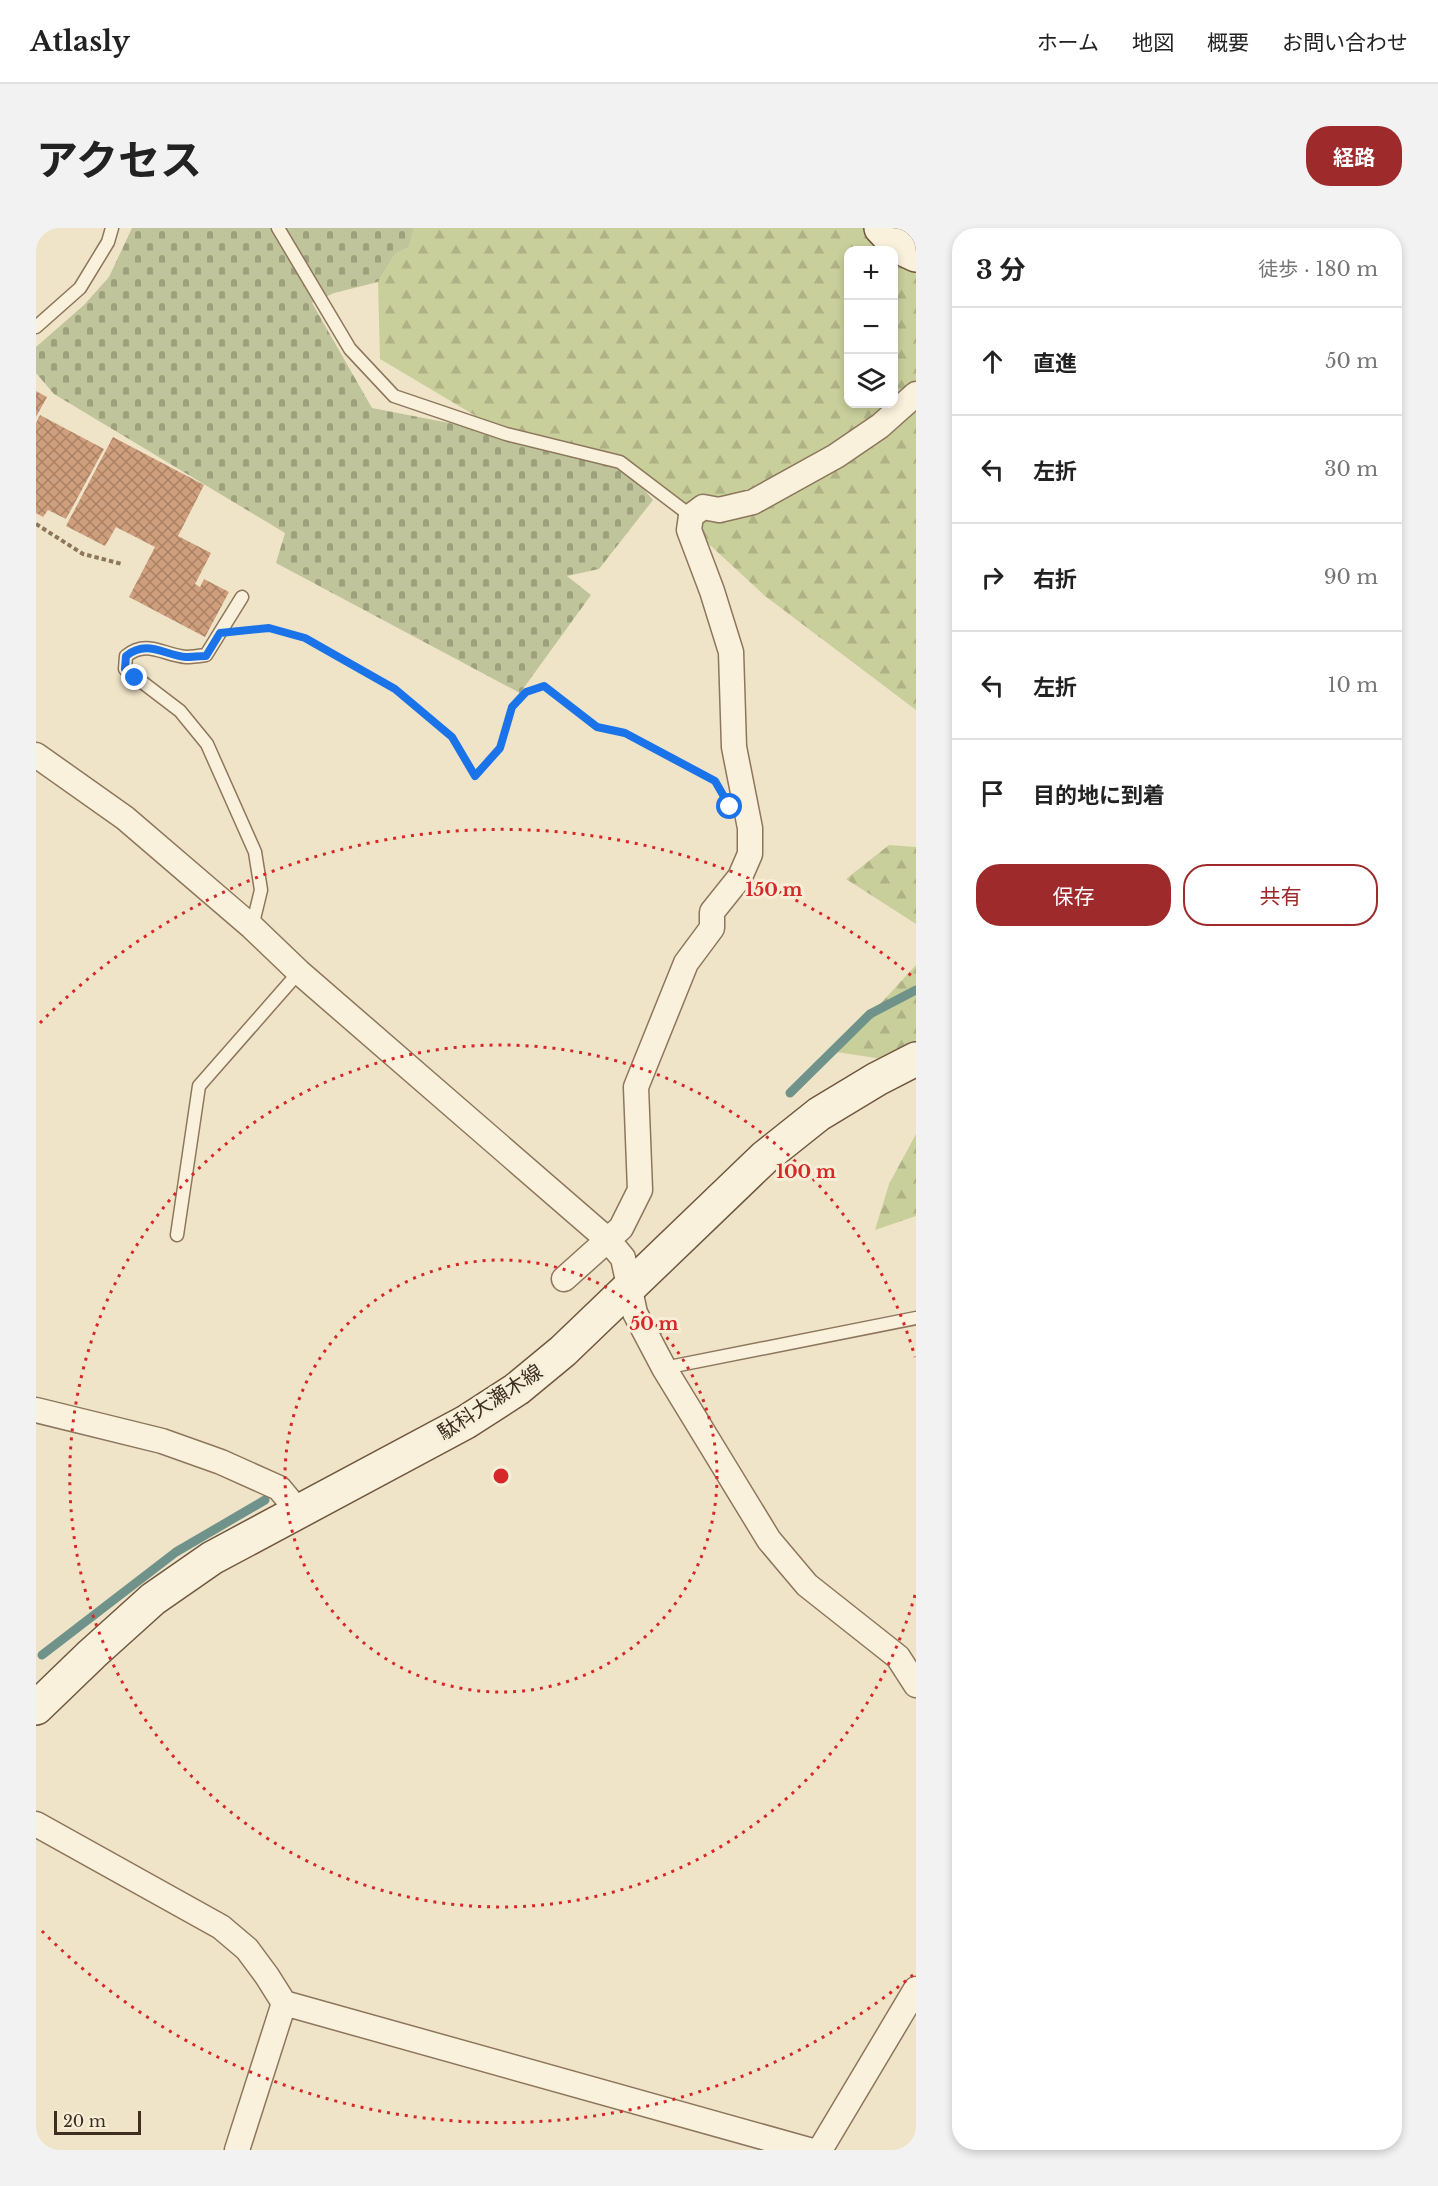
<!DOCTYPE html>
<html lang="ja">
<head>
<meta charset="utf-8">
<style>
  body { margin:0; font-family:"Libre Baskerville","Noto Sans JP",serif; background:#f2f2f2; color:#222 }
  .controls { position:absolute; right:18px; top:18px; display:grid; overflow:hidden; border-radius:12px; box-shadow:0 3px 9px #0003 }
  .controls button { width:54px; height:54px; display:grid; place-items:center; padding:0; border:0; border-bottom:2px solid #e0e0e0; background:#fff; color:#222; font:30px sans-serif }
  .scale { position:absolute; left:18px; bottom:15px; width:87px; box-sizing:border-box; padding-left:6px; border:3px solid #3d2e20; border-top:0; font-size:16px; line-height:21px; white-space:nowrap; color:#3d2e20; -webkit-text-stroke:4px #f7eed8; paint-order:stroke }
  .stop { position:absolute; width:18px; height:18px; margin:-14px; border:4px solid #1a73e8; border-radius:50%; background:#fff }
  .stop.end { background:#1a73e8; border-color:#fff; box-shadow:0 2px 6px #0008 }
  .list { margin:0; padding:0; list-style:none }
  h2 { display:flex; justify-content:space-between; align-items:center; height:78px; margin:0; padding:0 24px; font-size:26px }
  h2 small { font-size:20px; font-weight:400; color:#767676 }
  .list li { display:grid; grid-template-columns:39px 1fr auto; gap:18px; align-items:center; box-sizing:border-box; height:108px; padding:0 24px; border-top:2px solid #e0e0e0 }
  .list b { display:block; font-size:22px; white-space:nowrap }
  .list em { font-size:20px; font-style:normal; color:#767676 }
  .actions { display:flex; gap:12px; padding:18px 24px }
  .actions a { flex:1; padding:14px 0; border:2px solid #9e2a2b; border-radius:24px; text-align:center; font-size:21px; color:#9e2a2b }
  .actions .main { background:#9e2a2b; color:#fff }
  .icon { flex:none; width:33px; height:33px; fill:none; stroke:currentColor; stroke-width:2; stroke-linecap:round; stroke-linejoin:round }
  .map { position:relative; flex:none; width:880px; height:1922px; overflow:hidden; border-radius:24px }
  header { display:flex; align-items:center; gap:36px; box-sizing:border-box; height:84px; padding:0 30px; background:#fff; border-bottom:2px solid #e0e0e0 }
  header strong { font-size:28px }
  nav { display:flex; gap:33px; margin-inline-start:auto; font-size:21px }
  .intro { display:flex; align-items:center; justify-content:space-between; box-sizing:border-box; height:144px; padding:0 36px }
  h1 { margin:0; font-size:42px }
  .button { padding:15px 27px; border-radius:24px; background:#9e2a2b; color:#fff; font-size:21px; font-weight:700 }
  main { display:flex; gap:36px; padding:0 36px }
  aside { flex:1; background:#fff; border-radius:24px; box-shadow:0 3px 9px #0003 }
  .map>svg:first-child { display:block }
  .forest { fill:url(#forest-firs); fill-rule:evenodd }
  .cemetery { fill:url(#cemetery-stones) }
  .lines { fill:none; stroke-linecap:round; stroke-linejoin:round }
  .stream { stroke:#6f938a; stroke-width:9 }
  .building { fill:url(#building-cross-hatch) }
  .lane-casing { stroke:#8d765c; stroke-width:15 }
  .street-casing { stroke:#8d765c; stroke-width:27 }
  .secondary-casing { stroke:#6f573f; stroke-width:36 }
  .path { stroke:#8d765c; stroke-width:4; stroke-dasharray:4.5 3; stroke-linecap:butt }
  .lane { stroke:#faf1dc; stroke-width:12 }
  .street { stroke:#faf1dc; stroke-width:24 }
  .secondary { stroke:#faf1dc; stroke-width:33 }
  .route { stroke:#1a73e8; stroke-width:8 }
  .ring { fill:none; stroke:#d62828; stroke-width:3; stroke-dasharray:3 6 }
  .labels { text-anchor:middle; stroke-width:6; stroke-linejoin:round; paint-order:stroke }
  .street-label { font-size:20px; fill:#3d2e20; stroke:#f7eed8 }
  .centre { fill:#d62828; stroke:#f7eed8; stroke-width:3 }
  .ring-label { font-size:18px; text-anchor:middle; font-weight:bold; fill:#d62828; stroke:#f7eed8; stroke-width:6; stroke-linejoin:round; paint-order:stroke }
</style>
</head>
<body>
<header>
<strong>Atlasly</strong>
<nav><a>ホーム</a><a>地図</a><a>概要</a><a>お問い合わせ</a></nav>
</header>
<div class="intro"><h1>アクセス</h1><a class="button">経路</a></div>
<main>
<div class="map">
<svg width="880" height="1922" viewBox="0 0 880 1922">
  <defs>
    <pattern id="forest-firs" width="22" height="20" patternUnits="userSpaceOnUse" patternTransform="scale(1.5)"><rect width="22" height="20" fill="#c9cf9b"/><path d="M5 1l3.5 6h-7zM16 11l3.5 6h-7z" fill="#aeb285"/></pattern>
    <pattern id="cemetery-stones" width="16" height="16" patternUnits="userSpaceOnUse" patternTransform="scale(1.5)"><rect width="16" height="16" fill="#bfc49a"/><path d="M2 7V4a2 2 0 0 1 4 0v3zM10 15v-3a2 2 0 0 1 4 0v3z" fill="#9ca07d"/></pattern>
    <pattern id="building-cross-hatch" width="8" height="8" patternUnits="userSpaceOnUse" patternTransform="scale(1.5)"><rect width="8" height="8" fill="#cf9f7d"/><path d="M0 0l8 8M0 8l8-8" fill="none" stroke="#a98266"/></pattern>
  </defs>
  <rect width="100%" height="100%" fill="#f0e4c8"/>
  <path class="forest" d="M 378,0 L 880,0 L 880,482 L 729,368 L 584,234 L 470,206 L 344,131 L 342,54 L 359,26 L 373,19 ZM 812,22 L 858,22 L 858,176 L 812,176 Z
    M 853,617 L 880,619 L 880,696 L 810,651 Z
    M 880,737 L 880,836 L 800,824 Z
    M 880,906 L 880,988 L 839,1002 L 853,956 Z"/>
  <path class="cemetery" d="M 96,0 L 378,0 L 373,19 L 359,26 L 342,54 L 298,65 L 276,75 L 336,180 L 470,206 L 584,234 L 617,272 L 563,341 L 531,348 L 555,367 L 484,465 L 240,335 L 249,305 L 18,166 L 0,145 L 0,119 L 48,77 L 73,49 Z"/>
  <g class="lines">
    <path class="stream" d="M 754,865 L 834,786 L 880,762
      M 6,1427 L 140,1324 L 229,1272"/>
  </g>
  <path class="building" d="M 0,163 L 11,169 L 0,189 Z
    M 4,187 L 68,221 L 30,291 L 12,282 L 7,289 L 0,285 L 0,195 Z
    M 77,209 L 168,257 L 142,308 L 175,325 L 159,356 L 164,359 L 168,351 L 193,364 L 169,409 L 93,369 L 119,319 L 80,299 L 69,318 L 30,298 Z"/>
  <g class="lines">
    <defs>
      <path id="lane" d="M 242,0 L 314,121 L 358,168 L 470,206 L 584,234 L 655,288
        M 0,99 L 44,60 L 72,14 L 76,0
        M 206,369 L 170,427 C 163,428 156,429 150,429 C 127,427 111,411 90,428 L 89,441 L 144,483 L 171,516 L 219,624 L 225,662 L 216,699
        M 141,1007 L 163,858 L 263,744
        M 628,1140 L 880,1090"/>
      <path id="street" d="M 0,527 L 89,590 L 216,699 L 263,744 L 572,1012 L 587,1030 L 599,1085 L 628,1140 L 733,1312 L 771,1357 L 862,1429 L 880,1457
        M 528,1051 L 585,1000 L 604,962 L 600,859 L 650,735 L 676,700 L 676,684 L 704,649 L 714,626 L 714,600 L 698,519 L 695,424 L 676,363 L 653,302 L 655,288 L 667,279 L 683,282 L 717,274 L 800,228 L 844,198 L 880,166
        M 0,1182 L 126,1213 L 185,1234 L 243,1260 L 263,1284
        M 0,1596 L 185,1699 L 211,1721 L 231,1748 L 248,1775 L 773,1922
        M 201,1922 L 248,1775
        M 784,1922 L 880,1761"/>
      <path id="secondary" d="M 845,0 L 863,19 L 880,27
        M 0,1480 L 56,1426 L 117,1371 L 176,1330 L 430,1194 L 481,1161 L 527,1123 L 729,929 L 783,886 L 841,851 L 880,831"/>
    </defs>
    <use href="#lane" class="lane-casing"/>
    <use href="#street" class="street-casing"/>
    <use href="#secondary" class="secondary-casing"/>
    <path class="path" d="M 0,296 L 47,326 L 86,336
      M 210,403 L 233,400 L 269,410 L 359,461 L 416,509 L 439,548 L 464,520 L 476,479 L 490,464 L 508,458 L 561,499 L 589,505 L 677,552"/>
    <use href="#lane" class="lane"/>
    <use href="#street" class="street"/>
    <use href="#secondary" class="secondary"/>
  </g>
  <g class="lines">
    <path class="route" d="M 99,450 L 89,441 L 90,428 C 111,411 128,427 150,429 C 156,429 164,428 170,428 L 184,405 L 233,400 L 269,410 L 359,461 L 416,509 L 439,548 L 464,520 L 476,479 L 490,464 L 508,458 L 561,499 L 589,505 L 679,553 L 694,579"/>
  </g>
  <g class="ring">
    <circle cx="465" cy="1248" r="216"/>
    <path d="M879 1367A431 431 0 1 1 879 1129"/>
    <path d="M877 1747A647 647 0 0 1 4 1701M4 795A647 647 0 0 1 877 749"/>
  </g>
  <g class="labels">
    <g class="street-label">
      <text transform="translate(454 1174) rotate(-33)" y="7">駄科大瀬木線</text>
    </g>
  </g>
  <circle cx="465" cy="1248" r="9" class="centre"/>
  <g class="ring-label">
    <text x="738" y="668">150 m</text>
    <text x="770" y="950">100 m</text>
    <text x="618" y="1102">50 m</text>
  </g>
</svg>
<div class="controls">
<button>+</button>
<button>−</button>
<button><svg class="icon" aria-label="layers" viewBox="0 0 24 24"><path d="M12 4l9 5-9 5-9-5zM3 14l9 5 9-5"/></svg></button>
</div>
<div class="scale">20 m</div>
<div class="stop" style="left:694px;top:579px"></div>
<div class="stop end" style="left:99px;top:450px"></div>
</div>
<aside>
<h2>3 分<small>徒歩 · 180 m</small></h2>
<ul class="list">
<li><svg class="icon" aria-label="ahead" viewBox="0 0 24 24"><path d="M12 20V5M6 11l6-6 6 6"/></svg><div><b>直進</b></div><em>50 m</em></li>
<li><svg class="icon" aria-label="left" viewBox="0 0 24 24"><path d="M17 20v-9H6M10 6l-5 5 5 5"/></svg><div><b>左折</b></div><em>30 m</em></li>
<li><svg class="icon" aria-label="right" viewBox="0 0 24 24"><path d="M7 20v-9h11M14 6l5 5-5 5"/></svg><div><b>右折</b></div><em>90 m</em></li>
<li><svg class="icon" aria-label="left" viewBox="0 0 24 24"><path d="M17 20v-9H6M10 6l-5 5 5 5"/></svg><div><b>左折</b></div><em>10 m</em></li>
<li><svg class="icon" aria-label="arrive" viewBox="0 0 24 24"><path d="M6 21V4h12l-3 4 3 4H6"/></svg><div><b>目的地に到着</b></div></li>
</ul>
<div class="actions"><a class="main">保存</a><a>共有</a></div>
</aside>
</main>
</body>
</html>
